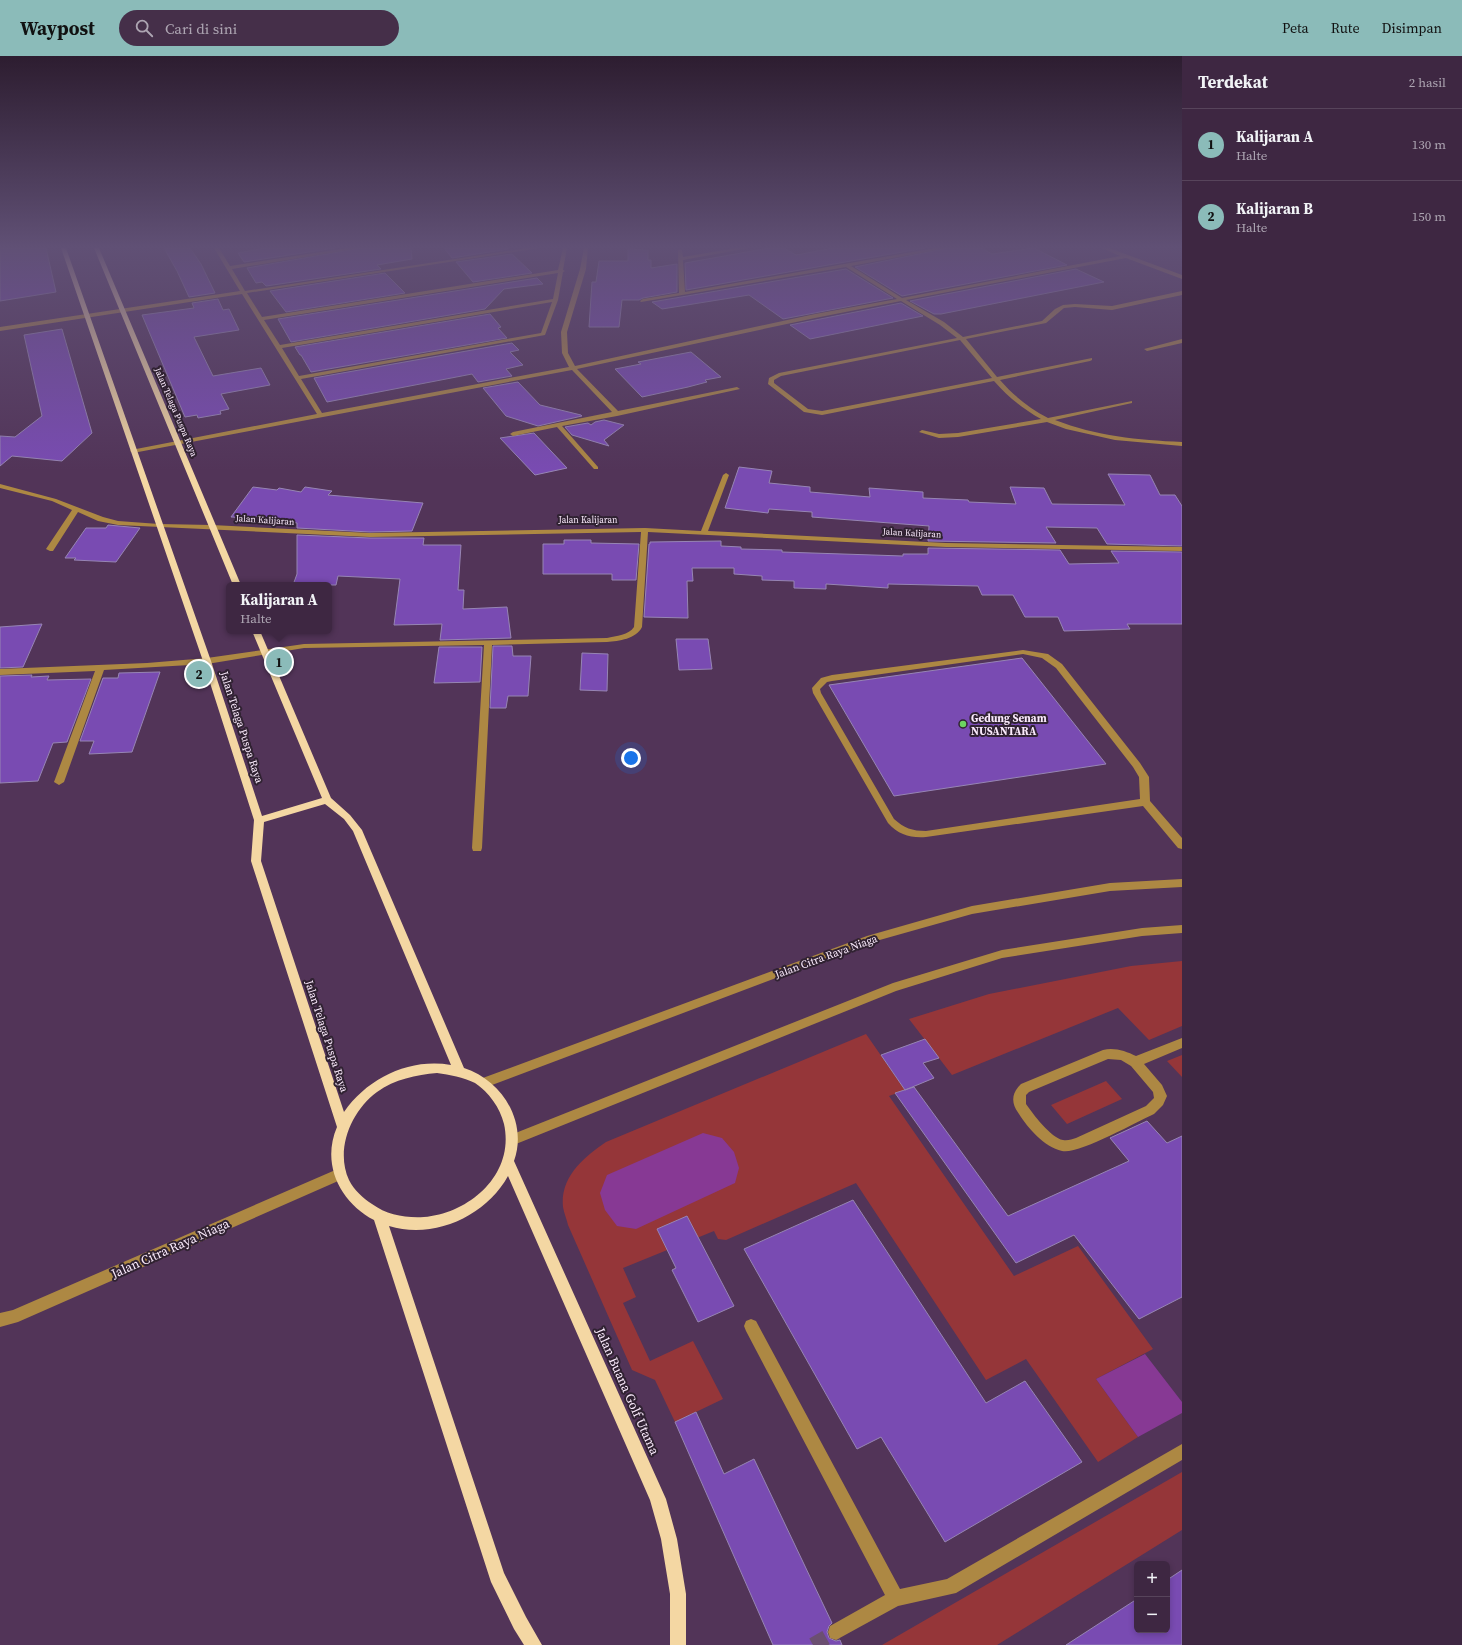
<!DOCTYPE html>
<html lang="id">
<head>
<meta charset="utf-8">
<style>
  body { margin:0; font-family:"Source Serif 4",serif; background:#452f49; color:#f1f3f6 }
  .controls { position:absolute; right:12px; bottom:12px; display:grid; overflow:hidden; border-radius:6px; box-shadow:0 2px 6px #0003 }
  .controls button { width:36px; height:36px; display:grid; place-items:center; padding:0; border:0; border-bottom:1px solid #57445b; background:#3e2742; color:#f1f3f6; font:20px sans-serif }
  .you { position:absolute; left:631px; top:702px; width:14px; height:14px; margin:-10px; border:3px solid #fff; border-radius:50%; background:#1a73e8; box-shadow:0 0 0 6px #1a73e833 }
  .badge { display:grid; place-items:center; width:26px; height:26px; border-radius:50%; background:#8bbbb9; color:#111; font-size:13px; font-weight:700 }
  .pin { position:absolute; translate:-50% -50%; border:2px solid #fff; box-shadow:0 1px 4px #0006 }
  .popup { position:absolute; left:226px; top:526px; width:106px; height:52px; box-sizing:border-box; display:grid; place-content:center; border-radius:6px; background:#3e2742; filter:drop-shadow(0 1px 3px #0005); font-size:13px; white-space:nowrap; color:#ada5b2 }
  .popup b { font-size:15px; color:#f1f3f6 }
  .popup::after { content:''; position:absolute; left:50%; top:100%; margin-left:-8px; border:8px solid transparent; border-top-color:#3e2742 }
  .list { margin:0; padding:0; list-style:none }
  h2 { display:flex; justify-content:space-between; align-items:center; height:52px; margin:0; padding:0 16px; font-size:17px }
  h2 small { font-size:13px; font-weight:400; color:#ada5b2 }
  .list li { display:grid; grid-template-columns:26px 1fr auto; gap:12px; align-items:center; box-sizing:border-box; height:72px; padding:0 16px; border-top:1px solid #57445b }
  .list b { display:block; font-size:15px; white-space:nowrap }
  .list p { margin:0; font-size:13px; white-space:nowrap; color:#ada5b2 }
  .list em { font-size:13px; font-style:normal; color:#ada5b2 }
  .icon { flex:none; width:22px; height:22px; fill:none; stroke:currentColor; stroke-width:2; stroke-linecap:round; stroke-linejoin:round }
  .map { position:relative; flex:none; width:1182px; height:1589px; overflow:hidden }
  header { display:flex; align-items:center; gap:24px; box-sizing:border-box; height:56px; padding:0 20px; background:#8bbbb9; color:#111 }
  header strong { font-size:19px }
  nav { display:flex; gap:22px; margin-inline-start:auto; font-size:14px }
  .search { width:280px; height:36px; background:#452f49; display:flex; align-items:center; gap:10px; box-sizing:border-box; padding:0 14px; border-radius:22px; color:#ada5b2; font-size:15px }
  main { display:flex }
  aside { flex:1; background:#3e2742 }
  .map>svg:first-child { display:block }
  .green { fill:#953639 }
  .water { fill:#873994 }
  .building { fill:#794bb2; stroke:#9785b4 }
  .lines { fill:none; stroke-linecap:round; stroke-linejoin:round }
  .minor-tunnel { stroke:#6b4f71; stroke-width:15; stroke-dasharray:15 8; stroke-linecap:butt }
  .minor { fill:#ad8843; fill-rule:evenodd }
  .major { fill:#f4d7a3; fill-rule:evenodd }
  .poi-dot { fill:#6dd361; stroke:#302232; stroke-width:1.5 }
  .labels { text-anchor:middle; stroke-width:4; stroke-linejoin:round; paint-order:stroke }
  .far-street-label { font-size:9px; fill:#fbebfd; stroke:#302232 }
  .poi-label { font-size:11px; font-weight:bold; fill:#fbebfd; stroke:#302232; text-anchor:start }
  .street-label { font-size:11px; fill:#fbebfd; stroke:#302232 }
  .near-street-label { font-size:13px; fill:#fbebfd; stroke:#302232 }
</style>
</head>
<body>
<header>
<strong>Waypost</strong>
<div class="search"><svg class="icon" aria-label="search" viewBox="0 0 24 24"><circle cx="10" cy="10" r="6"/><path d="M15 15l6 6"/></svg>Cari di sini</div>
<nav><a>Peta</a><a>Rute</a><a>Disimpan</a></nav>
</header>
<main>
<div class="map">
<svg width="1182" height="1589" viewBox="0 0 1182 1589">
  <rect width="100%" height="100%" fill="#523458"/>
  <path class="green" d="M 1182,905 L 1182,970 L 1149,984 L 1118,952 L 952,1019 L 909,963 L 989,938 L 1131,910 Z
    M 866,978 L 905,1034 L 889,1040 L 1014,1220 L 1078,1190 L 1153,1293 L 1096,1323 L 1138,1381 L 1098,1406 L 1026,1303 L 986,1324 L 856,1127 L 726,1184 L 718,1183 L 714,1175 L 623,1212 L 636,1241 L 623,1247 L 650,1305 L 693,1285 L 723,1343 L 675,1366 L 655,1324 L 632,1314 L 568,1169 C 567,1164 564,1157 563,1151 C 560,1121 584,1101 606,1086 Z
    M 1182,999 L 1182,1021 L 1167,1005 Z
    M 1106,1025 L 1122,1043 L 1067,1068 L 1051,1049 Z
    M 1182,1416 L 1182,1474 L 997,1589 L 882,1589 Z"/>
  <path class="water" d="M 703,1077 L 722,1082 L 734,1096 L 739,1112 L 735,1127 L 636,1173 L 617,1170 L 605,1154 L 600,1137 L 607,1119 Z
    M 1145,1298 L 1182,1346 L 1182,1357 L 1138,1381 L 1096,1323 Z"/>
  <path class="building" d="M 0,192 L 46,192 L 56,236 L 0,245 Z
    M 164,192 L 190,192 L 201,208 L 215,237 L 189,241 L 177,215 Z
    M 265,192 L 335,192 L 244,206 L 238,197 Z
    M 361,192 L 411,192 L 412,203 L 377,209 L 381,213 L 266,230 L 262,226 L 256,227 L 247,212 Z
    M 444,192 L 506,192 L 508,193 L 452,202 Z
    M 769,192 L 784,192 L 796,199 L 834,192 L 925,192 L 686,234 L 685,207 Z
    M 948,192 L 981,192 L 992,198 L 1034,192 L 1067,209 L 902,240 L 855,211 Z
    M 628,193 L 648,194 L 648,204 L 651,204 L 651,212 L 677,208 L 677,236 L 643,242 L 639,244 L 622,244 L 619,271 L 589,271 L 592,226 L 596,226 L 599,205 L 628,205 Z
    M 512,198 L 532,217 L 473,226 L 456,206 Z
    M 846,213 L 893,242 L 783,263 L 749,239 L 662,253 L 652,246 Z
    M 1076,213 L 1104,226 L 941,258 L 934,258 L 910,245 Z
    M 385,217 L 405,237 L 286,256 L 270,235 Z
    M 537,222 L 543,228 L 504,233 L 485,253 L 291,286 L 278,263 Z
    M 218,243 L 223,254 L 229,253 L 239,274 L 194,281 L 213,320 L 261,312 L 270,329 L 221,338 L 229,353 L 220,355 L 221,358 L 198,362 L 197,359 L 185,361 L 142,259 L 194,252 L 192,247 Z
    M 901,247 L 923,260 L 810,283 L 790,269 Z
    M 490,258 L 501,271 L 498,272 L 507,282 L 311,316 L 301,299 L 300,299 L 295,291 Z
    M 62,273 L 92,377 L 62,405 L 12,400 L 0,410 L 0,380 L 15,381 L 42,360 L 24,279 Z
    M 512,287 L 519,294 L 510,296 L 523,309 L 506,313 L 512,320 L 478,326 L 472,318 L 327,346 L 314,322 Z
    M 691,296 L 721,321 L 705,324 L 707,326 L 688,331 L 642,341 L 615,313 L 641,308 L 638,306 Z
    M 518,326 L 540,349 L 581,359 L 582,360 L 538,370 L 506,360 L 483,332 Z
    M 604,364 L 624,369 L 604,384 L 609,390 L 572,379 L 565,371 L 588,367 L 591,369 L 595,366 Z
    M 534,377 L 567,412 L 535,419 L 500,382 Z
    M 739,411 L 772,415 L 769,427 L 810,431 L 810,436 L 870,441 L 869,432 L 923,436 L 923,442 L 968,444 L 969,446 L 1016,448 L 1010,431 L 1044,432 L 1052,448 L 1125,449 L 1108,418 L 1150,419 L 1160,439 L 1175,439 L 1182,450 L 1182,490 L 1107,488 L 1097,472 L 1046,471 L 1056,487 L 928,485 L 929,470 L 812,461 L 812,456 L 769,453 L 768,457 L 725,452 Z
    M 253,431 L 277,434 L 279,432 L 301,436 L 305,431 L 332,435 L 328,439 L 423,447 L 412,475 L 370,476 L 297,472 L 297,467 L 257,460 L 255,462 L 231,461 Z
    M 108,469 L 140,472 L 116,506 L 74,504 L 76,502 L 65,502 L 86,472 L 106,472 Z
    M 297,479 L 370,482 L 424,482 L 423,489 L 461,489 L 458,534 L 464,534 L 463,553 L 507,551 L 511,582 L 440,584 L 442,568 L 394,569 L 400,523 L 338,520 L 336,529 L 293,529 L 297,518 Z
    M 564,484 L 591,484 L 591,487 L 639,488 L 636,524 L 612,524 L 612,518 L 543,518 L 543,488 L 564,488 Z
    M 721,485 L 721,490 L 741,491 L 741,493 L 782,494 L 782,496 L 903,500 L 903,498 L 928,498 L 928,492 L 1060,494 L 1069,508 L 1119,507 L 1111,495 L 1182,496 L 1182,568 L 1127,568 L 1130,573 L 1064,575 L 1058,561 L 1025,561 L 1013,539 L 982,539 L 978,530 L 888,528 L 888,532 L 826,528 L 826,533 L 794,532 L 794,525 L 762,524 L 762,520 L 734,518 L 734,512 L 692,512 L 693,525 L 687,525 L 688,562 L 644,561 L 649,488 L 650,488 L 650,486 Z
    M 42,568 L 23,611 L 0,612 L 0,571 Z
    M 676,583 L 708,583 L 712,613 L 679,614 Z
    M 493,590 L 512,590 L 513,600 L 531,600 L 528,640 L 508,640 L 506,652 L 490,652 Z
    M 439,591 L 482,591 L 480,626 L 434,627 Z
    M 582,597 L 608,598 L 607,635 L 580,634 Z
    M 1022,602 L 1106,708 L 894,740 L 829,629 Z
    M 160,616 L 132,696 L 89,698 L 94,685 L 80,685 L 103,622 L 118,622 L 119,617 Z
    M 32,619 L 31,621 L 49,620 L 47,624 L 91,623 L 67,686 L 53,687 L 38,725 L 0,727 L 0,620 Z
    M 925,983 L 939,1002 L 923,1007 L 934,1022 L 905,1034 L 881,999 Z
    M 914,1031 L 1008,1160 L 1129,1105 L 1110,1082 L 1147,1065 L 1167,1087 L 1182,1080 L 1182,1241 L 1139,1263 L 1074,1179 L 1016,1207 L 895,1037 Z
    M 853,1144 L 986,1347 L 1025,1325 L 1082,1406 L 945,1486 L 881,1381 L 857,1393 L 744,1193 Z
    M 687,1160 L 734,1250 L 698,1266 L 672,1214 L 676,1212 L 657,1173 Z
    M 696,1356 L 724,1418 L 754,1403 L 832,1567 L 829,1570 L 827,1576 L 829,1582 L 836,1585 L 840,1584 L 842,1589 L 773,1589 L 675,1366 Z
    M 1182,1514 L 1182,1589 L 1066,1589 L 1137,1543 L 1137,1574 L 1167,1574 L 1167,1524 Z"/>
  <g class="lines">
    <path class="minor-tunnel" d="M 813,1589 L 836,1576"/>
    <path class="minor" d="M 214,192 L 219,192 L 230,210 L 347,192 L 360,192 L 232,213 L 245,235 L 527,192 L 540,192 L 247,237 L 262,261 L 558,214 L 563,192 L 567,192 L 563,214 L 565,215 L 563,216 L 558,244 L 545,279 L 301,323 L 322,357 L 569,311 L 562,297 L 561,276 L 580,213 L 584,192 L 588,192 L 586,213 L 567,276 L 568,297 L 575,310 L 815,258 L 897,243 L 846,211 L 641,246 L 640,245 L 643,243 L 679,237 L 678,194 L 680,193 L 682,194 L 683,201 L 736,192 L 749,192 L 683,204 L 685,236 L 935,192 L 947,192 L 851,210 L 902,242 L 1120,200 L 1102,192 L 1109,192 L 1182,219 L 1182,223 L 1126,202 L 906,244 L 944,266 L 963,281 L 1042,265 L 1055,253 L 1063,249 L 1075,248 L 1112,250 L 1182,235 L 1182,239 L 1112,254 L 1075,251 L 1064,252 L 1046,267 L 966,283 L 997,321 L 1092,302 L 1092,304 L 1090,305 L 1000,324 C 1014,340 1029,352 1048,362 L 1132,345 L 1132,347 L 1055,364 C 1096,380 1138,384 1182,386 L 1182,390 L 1115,384 L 1066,373 L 1047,366 L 958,381 L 939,382 L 919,376 L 922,374 L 939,378 L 958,377 L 1041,363 C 1023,353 1008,341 994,325 L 822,359 L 804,356 L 768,328 L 769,322 L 779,317 L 957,282 L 940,269 L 901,245 L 815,262 L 577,313 L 618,355 L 737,331 L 740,333 L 617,360 L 562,370 L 598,411 L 598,413 L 594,413 L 557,371 L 513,380 L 510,378 L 513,376 L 612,356 L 572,314 L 133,397 L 130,395 L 131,394 L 317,358 L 242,238 L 0,275 L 0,271 L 240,235 ZM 558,217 L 553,243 L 280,289 L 264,264 ZM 552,246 L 541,277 L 299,320 L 282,292 ZM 960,284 L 992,322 L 822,355 L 808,353 L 774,327 L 774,324 L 781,320 Z
      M 1182,283 L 1182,287 L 1147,295 L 1144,293 Z
      M 726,417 L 729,419 L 708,475 L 946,487 L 1182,491 L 1182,495 L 946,491 L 648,476 L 642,571 C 636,583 619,585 607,586 L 492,589 L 482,792 L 481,795 L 473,795 L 472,792 L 484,589 L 304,592 L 207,608 L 104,614 L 64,726 L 59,729 L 54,726 L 95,615 L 0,619 L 0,613 L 147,607 L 207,602 L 304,588 L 607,582 C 616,580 629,579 634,571 L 641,476 L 370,481 L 118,469 L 98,465 L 78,456 L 53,495 L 50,495 L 46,493 L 72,454 L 52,445 L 0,432 L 0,428 L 56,443 L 103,461 L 118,465 L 159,468 L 212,469 L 370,477 L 645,472 L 701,475 L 723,419 Z
      M 1023,594 L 1048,598 L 1062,608 L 1140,707 L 1149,721 L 1150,745 L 1182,782 L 1182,793 L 1178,792 L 1143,750 L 926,781 C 910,782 899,779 888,767 L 813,637 L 812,632 L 821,622 L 832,619 ZM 1023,598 L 1042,602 L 1056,612 L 1133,711 L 1139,721 L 1140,743 L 926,775 C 912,775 904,772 894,763 L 821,637 L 820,633 L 827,626 L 832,625 Z
      M 1182,823 L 1182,831 L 1110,835 L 972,858 L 869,887 L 484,1032 L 480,1031 L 478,1027 L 480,1023 L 867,880 L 972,850 L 1110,827 Z
      M 1182,869 L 1182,877 L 1142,880 L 1002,902 L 896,935 L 516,1088 L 512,1090 L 508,1088 L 506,1084 L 508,1080 L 893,927 L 1002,894 L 1142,872 Z
      M 1182,982 L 1182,992 L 1144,1008 L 1162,1029 L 1167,1040 L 1163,1049 L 1154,1058 C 1136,1066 1078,1099 1062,1095 C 1044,1091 1028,1072 1019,1058 C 1011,1047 1011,1038 1021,1028 L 1103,994 C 1114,991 1126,995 1136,1000 ZM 1108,1003 L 1121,1004 L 1131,1010 L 1153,1036 L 1154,1042 L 1146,1050 L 1076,1082 C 1072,1083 1068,1085 1063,1084 C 1051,1082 1033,1058 1026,1048 L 1026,1039 L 1029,1036 Z
      M 340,1112 L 345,1114 L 346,1118 L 345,1122 L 18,1266 L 0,1271 L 0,1257 L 13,1254 Z
      M 751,1263 L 756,1265 L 900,1533 L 947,1523 L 1182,1388 L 1182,1404 L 956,1537 L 898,1550 L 836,1584 L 830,1582 L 828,1576 L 830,1570 L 885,1539 L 746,1275 L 744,1270 L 746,1265 Z"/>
    <path class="major" d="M 61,192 L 66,192 L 211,605 L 262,760 L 322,742 L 252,575 L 260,575 L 331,742 L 350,759 L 362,774 L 464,1012 C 502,1024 528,1066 514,1105 L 666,1443 L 677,1483 L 686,1538 L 686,1589 L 670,1589 L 670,1538 L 661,1483 L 650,1444 L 508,1120 C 486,1160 434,1184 389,1170 L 504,1517 L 526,1561 L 542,1589 L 524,1589 L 514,1573 L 491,1526 L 374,1164 C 340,1146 321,1108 337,1071 L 251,805 L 254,764 L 203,605 ZM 325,748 L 344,763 L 353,775 L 451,1009 C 409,1002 368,1022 344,1056 L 261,805 L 264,766 ZM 437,1017 C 450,1019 463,1021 475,1027 C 489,1036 500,1052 504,1068 C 515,1118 470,1157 424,1161 C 405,1162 387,1159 372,1148 C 363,1142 354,1134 349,1124 C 335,1094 351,1055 377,1036 C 395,1023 416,1019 437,1017 Z
      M 94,192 L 99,192 L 241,529 L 233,529 Z"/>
  </g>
  <linearGradient id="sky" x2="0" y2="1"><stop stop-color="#2d1d30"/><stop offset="0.46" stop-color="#605075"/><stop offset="1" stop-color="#605075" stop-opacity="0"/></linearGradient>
  <rect width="1182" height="415" fill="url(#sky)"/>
  <circle class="poi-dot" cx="963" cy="668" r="4"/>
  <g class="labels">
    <g class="far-street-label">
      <text transform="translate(176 356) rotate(67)" y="3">Jalan Telaga Puspa Raya</text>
      <text transform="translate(265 464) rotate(4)" y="3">Jalan Kalijaran</text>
      <text x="588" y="467">Jalan Kalijaran</text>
      <text transform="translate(912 477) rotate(3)" y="3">Jalan Kalijaran</text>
    </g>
    <g class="poi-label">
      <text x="971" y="666">Gedung Senam<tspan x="971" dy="13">NUSANTARA</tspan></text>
    </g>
    <g class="street-label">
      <text transform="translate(242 671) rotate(72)" y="4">Jalan Telaga Puspa Raya</text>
      <text transform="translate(826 900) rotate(-20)" y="4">Jalan Citra Raya Niaga</text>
      <text transform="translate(327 980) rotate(72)" y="4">Jalan Telaga Puspa Raya</text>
    </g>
    <g class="near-street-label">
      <text transform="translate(170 1192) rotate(-24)" y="5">Jalan Citra Raya Niaga</text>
      <text transform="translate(628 1335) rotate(66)" y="5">Jalan Buana Golf Utama</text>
    </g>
  </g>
</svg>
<div class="controls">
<button>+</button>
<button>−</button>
</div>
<div class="you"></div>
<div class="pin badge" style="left:279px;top:606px">1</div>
<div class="popup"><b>Kalijaran A</b>Halte</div>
<div class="pin badge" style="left:199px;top:618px">2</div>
</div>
<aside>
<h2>Terdekat<small>2 hasil</small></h2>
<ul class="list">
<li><span class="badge">1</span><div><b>Kalijaran A</b><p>Halte</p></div><em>130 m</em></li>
<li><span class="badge">2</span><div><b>Kalijaran B</b><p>Halte</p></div><em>150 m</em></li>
</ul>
</aside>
</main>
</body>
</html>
